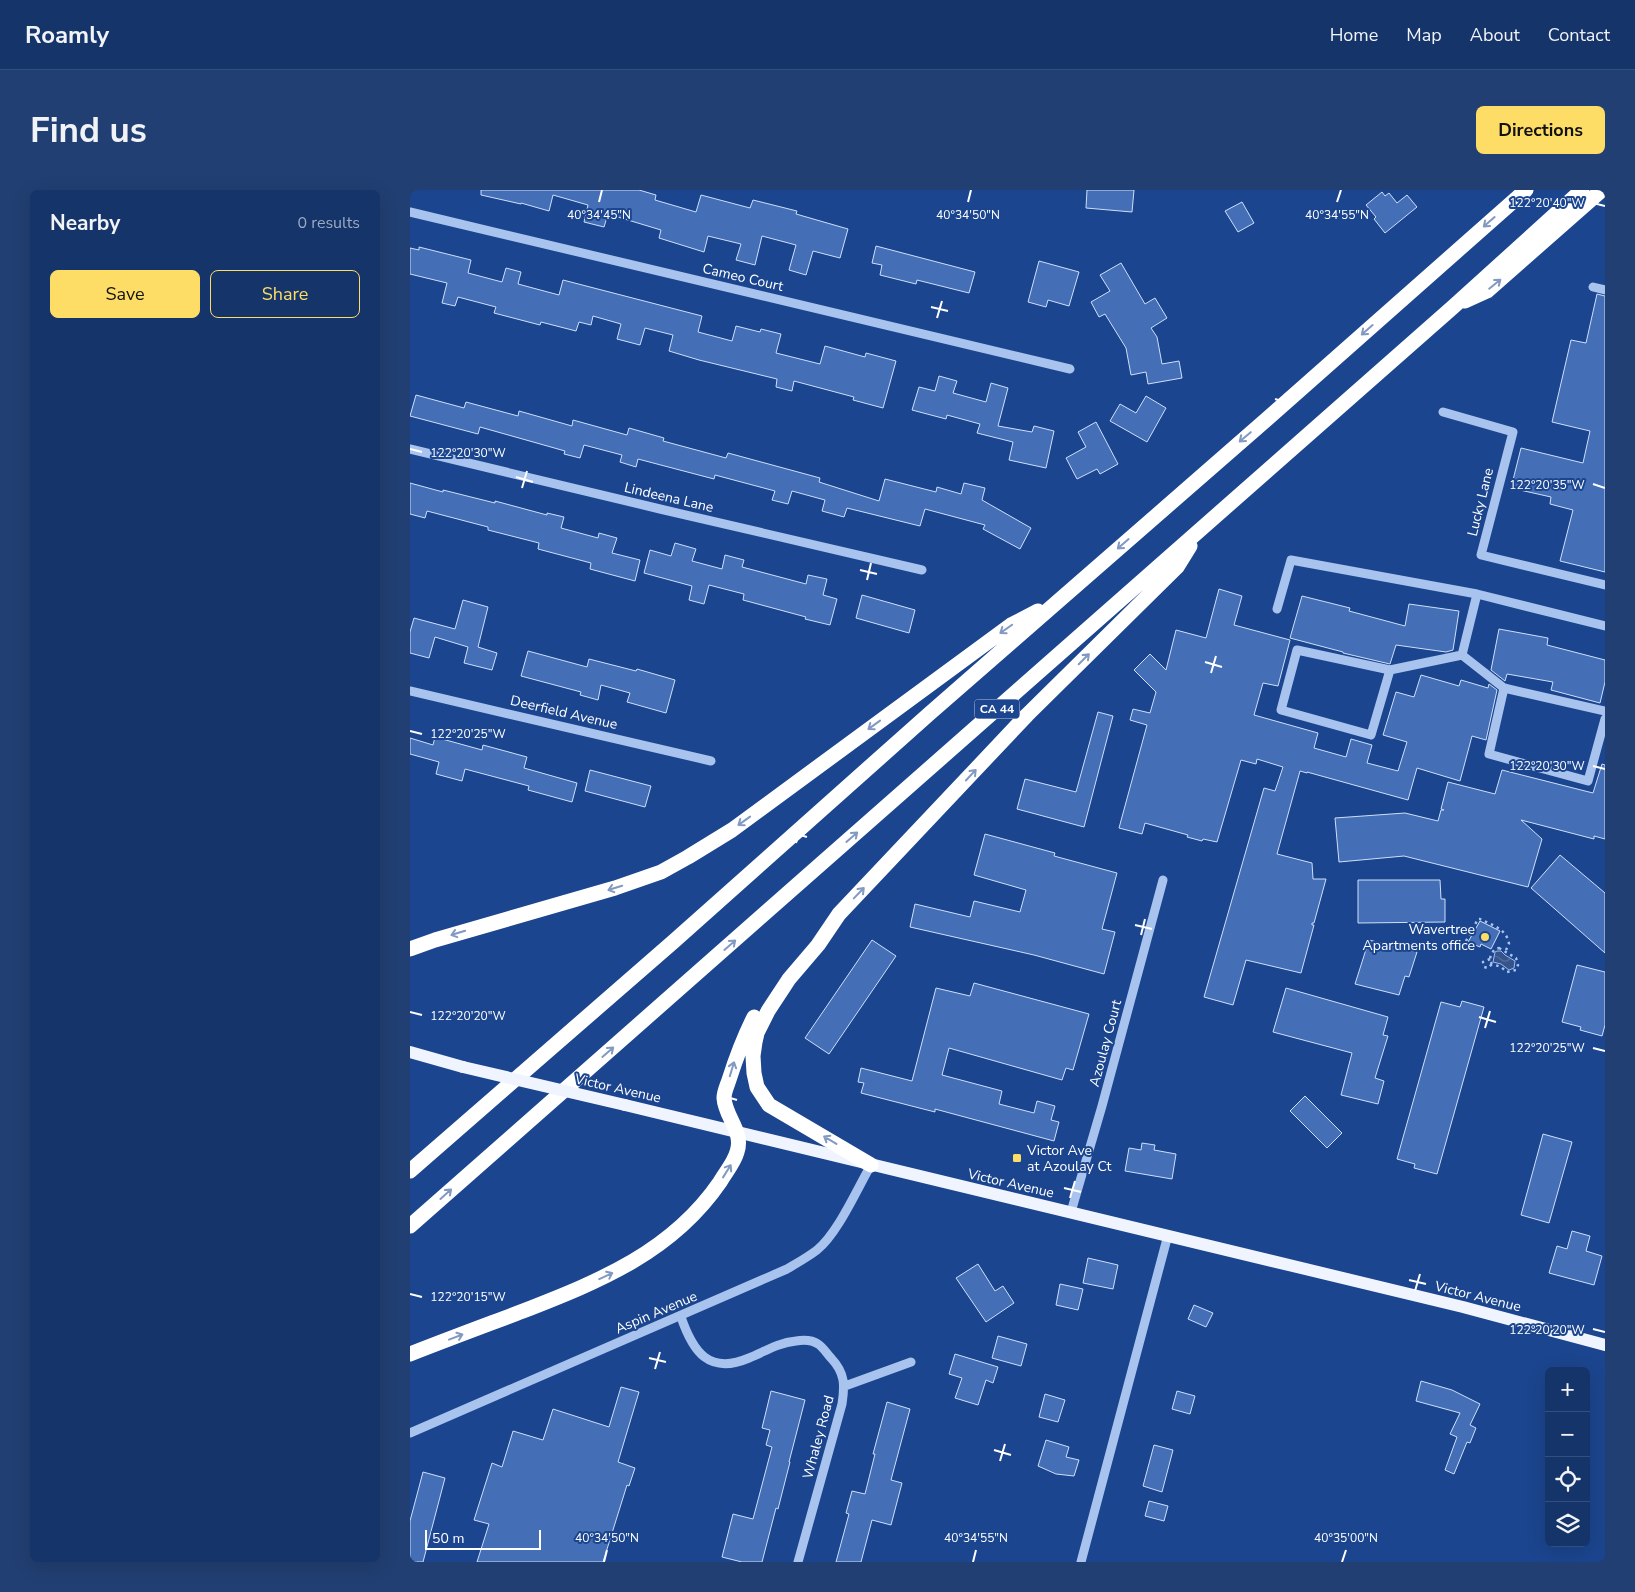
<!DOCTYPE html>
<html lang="en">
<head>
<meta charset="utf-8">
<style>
  body { margin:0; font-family:"Nunito Sans",sans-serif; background:#213f72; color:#f1f3f6 }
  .controls { position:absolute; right:15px; bottom:15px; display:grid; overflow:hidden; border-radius:8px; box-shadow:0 5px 20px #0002 }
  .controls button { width:45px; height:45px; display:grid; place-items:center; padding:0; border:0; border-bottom:1px solid #334f7e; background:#14346a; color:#f1f3f6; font:25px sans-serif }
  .scale { position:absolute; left:15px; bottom:12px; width:116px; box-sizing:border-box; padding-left:5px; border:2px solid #fff; border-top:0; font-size:14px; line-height:18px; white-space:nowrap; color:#fff; -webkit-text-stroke:4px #1b458e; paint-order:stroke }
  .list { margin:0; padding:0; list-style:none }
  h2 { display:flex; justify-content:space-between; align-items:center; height:65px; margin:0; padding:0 20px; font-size:21px }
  h2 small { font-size:16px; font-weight:400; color:#9daac1 }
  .actions { display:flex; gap:10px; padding:15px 20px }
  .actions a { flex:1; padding:11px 0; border:1px solid #fedd66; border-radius:8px; text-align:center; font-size:18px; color:#fedd66 }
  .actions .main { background:#fedd66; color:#111 }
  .icon { flex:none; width:28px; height:28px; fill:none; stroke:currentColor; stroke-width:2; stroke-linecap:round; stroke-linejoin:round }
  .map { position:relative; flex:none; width:1195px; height:1372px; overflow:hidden; border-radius:8px }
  header { display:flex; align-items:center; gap:30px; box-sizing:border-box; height:70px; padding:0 25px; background:#14346a; border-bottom:1px solid #334f7e }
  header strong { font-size:24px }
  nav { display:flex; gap:28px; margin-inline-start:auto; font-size:18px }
  .intro { display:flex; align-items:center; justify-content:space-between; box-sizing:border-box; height:120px; padding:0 30px }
  h1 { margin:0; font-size:35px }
  .button { padding:12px 22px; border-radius:8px; background:#fedd66; color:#111; font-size:18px; font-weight:700 }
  main { display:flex; gap:30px; padding:0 30px }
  aside { flex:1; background:#14346a; border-radius:8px; box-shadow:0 5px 20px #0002 }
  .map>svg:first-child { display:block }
  .water { fill:url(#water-waves); stroke:#9bbcf0 }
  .building { fill:#446fb6; stroke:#cedffa }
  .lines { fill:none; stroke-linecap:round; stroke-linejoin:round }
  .path { stroke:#a8c3ee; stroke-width:2.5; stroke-dasharray:2.5 4; stroke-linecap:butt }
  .minor { stroke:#a8c3ee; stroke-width:9 }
  .major { stroke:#eff4ff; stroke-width:12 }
  .highway { stroke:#fff; stroke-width:15 }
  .major-bridge { stroke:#eff4ff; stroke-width:12 }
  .oneway { stroke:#8299c1 }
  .ticks { fill:none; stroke:#fff; stroke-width:2 }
  .poi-dot { fill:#fedd66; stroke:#1b458e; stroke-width:2 }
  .labels { text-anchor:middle; stroke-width:4; stroke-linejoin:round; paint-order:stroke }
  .shield { fill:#1b458e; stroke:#bbc7dd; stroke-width:1 }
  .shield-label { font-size:12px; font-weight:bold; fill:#fff }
  .street-label { font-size:14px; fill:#fff; stroke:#1b458e }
  .poi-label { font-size:14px; fill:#fff; stroke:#1b458e; text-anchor:end }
  .ticks-label { font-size:12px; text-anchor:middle; fill:#fff; stroke:#1b458e; stroke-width:4; stroke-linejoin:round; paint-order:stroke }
</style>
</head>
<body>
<header>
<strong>Roamly</strong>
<nav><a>Home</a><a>Map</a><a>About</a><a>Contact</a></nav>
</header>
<div class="intro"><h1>Find us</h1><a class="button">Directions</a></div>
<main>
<aside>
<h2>Nearby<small>0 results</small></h2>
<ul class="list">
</ul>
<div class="actions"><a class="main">Save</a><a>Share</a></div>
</aside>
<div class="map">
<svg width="1195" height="1372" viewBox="0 0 1195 1372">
  <defs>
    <pattern id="water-waves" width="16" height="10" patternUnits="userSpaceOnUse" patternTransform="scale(1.25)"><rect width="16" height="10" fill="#36548a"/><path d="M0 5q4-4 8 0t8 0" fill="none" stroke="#546e9c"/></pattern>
  </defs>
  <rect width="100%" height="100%" fill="#1b458e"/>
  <path class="water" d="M 1087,761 L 1091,761 L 1095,765 L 1105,771 L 1104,778 L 1099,780 L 1091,774 L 1083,772 L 1085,762 Z"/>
  <path class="building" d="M 71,0 L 229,0 L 246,5 L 245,10 L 286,22 L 291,5 L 340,18 L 343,10 L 387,21 L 386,24 L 438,39 L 430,68 L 403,61 L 396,85 L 379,80 L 386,55 L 352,46 L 345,75 L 326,70 L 331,54 L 298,46 L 294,62 L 249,48 L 251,40 L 198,24 L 194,37 L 174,32 L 178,15 L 143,5 L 139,21 L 111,13 L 111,14 L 71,5 Z
    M 677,0 L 724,0 L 722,22 L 676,18 Z
    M 972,2 L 975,6 L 979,3 L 987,13 L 997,5 L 1007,17 L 975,43 L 964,29 L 966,27 L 956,15 Z
    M 832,12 L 844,33 L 828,42 L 815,21 Z
    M 466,56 L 565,82 L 559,103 L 507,90 L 506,94 L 470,85 L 472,75 L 462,73 Z
    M 9,57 L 61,70 L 58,83 L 92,92 L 96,78 L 111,82 L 108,94 L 149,105 L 153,90 L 292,126 L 288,142 L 322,151 L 326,136 L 350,142 L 351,139 L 371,144 L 366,163 L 410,174 L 415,156 L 455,167 L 456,163 L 486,171 L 473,218 L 443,210 L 444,207 L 384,191 L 382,201 L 366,197 L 367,189 L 289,170 L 259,161 L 263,145 L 235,138 L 230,155 L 207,149 L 211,134 L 183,126 L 181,135 L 169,132 L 166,141 L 131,132 L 130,135 L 84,123 L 86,117 L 48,107 L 45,116 L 32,113 L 37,93 L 0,84 L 0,58 L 9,60 Z
    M 629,71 L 669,82 L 659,116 L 638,110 L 636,117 L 618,112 Z
    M 711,73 L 735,114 L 745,108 L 757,128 L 741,138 L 747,147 L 752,174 L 769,171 L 772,188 L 738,194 L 736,182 L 721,185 L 716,158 L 695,124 L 689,127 L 681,112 L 700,101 L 690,85 Z
    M 1187,104 L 1195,106 L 1195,382 L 1150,371 L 1163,320 L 1140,314 L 1141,307 L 1101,298 L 1111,258 L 1173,273 L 1180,241 L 1142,232 L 1161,150 L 1176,153 Z
    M 529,186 L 547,191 L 543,203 L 576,212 L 581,193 L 598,198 L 588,236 L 622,242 L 624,236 L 644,241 L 636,278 L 599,270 L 603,252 L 567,243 L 570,234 L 537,225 L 536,229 L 502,220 L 509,197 L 525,201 Z
    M 6,205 L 54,218 L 56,212 L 108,226 L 109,221 L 162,236 L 163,230 L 217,245 L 219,238 L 254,248 L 253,251 L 316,268 L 318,263 L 410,288 L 409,292 L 469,311 L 475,289 L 526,302 L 527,297 L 551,304 L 554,293 L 575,298 L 572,310 L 621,338 L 610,359 L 573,339 L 575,335 L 515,319 L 510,336 L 437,318 L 434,327 L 412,321 L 415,310 L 382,301 L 378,314 L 362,310 L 365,301 L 305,285 L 304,289 L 228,269 L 226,277 L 210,272 L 212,265 L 174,255 L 170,268 L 154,264 L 155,261 L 70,237 L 68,244 L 0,226 Z
    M 736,206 L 756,218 L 737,252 L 700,231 L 710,214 L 726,223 Z
    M 686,232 L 708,274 L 690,284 L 687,279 L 667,289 L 656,268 L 676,257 L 668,242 Z
    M 0,293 L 33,302 L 33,300 L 85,313 L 85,311 L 137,325 L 137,323 L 154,327 L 151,338 L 188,348 L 189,343 L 207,348 L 202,363 L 230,370 L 225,391 L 180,379 L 181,373 L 128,359 L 129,353 L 78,340 L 78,337 L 17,321 L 15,328 L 0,324 Z
    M 265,353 L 286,359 L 282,371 L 312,379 L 315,365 L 334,370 L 332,377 L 396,394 L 398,385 L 417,389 L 413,405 L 427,409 L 420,435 L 395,429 L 396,427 L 333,410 L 334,404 L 299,395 L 294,414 L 279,410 L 282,396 L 234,383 L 240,360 L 261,366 Z
    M 809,399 L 832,406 L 824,435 L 880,450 L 868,496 L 853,493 L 844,525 L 908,543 L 904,558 L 936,567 L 941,549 L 962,555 L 957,573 L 988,581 L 997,552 L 973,545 L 986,502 L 1004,507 L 1011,485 L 1049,496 L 1051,490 L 1078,498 L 1079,494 L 1087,500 L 1076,550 L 1062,546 L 1050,591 L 1007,578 L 998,610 L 897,582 L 897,583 L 890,581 L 867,664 L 902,673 L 903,689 L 916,689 L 904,733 L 902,733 L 902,735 L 904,735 L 891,783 L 836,770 L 823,815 L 794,807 L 854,598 L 865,601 L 873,577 L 847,569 L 846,574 L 831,570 L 807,652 L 793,649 L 792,651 L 777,647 L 778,645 L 735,633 L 732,644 L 709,638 L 737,535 L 720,530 L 723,519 L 740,523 L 746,502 L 724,480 L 740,464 L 756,480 L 766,440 L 796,448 Z
    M 452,405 L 505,420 L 499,443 L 446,428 Z
    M 892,406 L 940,418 L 939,421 L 995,436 L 999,414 L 1049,421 L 1043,460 L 1036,462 L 986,455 L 980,474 L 933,463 L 933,462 L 880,448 Z
    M 53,410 L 78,417 L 68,457 L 87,463 L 82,480 L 54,473 L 58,457 L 25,447 L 19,468 L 0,463 L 0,442 L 4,428 L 45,439 Z
    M 1089,439 L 1138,448 L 1137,455 L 1195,470 L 1195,492 L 1190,513 L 1141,500 L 1143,492 L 1097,484 L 1095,491 L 1081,480 Z
    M 118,461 L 177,477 L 179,469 L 226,481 L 227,479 L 265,490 L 256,523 L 217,512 L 220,503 L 191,495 L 188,510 L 170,505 L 171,502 L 111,486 Z
    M 688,522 L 703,526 L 674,637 L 607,619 L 615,589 L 666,602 Z
    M 25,547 L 72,560 L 73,555 L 117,567 L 114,578 L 167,593 L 162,612 L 118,600 L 119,596 L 55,579 L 52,591 L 26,584 L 29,572 L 0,564 L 0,548 L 23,555 Z
    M 1192,574 L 1195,575 L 1195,649 L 1184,646 L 1184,649 L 1111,630 L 1132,649 L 1118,697 L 994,666 L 929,672 L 925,628 L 995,623 L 1028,631 L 1031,620 L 1034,620 L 1031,619 L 1038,592 L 1085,604 L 1092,580 L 1183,603 Z
    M 180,580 L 241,596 L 235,617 L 175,601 Z
    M 575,644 L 645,663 L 644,666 L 707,683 L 692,739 L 705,742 L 694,784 L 624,765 L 500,737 L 505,714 L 560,727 L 564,711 L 610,722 L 616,700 L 564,685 Z
    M 1150,665 L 1195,703 L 1195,763 L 1121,698 Z
    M 948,690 L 1030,690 L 1031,709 L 1035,709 L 1035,732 L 948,733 Z
    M 1070,731 L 1090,741 L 1081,759 L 1071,754 L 1070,757 L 1058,752 Z
    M 462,750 L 486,766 L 419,864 L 395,848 Z
    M 959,750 L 1007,762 L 999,787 L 995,786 L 989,805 L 945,794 Z
    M 1167,775 L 1195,782 L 1195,835 L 1192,846 L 1170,840 L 1171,837 L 1152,832 Z
    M 564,793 L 679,824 L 663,880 L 656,878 L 652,890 L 539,858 L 532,885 L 592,901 L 589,914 L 624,923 L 627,911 L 645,916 L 641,930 L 649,932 L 644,951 L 525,919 L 525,922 L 451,903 L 454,893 L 448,892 L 451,878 L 502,891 L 526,798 L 560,806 Z
    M 876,798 L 978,827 L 973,845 L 978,846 L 965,888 L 974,891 L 968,914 L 931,905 L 942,863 L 863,842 Z
    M 1052,811 L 1074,817 L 1027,984 L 1004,978 L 1005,974 L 987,969 L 1031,812 L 1050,817 Z
    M 895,906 L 932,943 L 917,958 L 880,921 Z
    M 1133,944 L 1162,952 L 1139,1033 L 1111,1025 Z
    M 732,953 L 745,955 L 744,960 L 766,964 L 762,989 L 715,981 L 719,958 L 731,960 Z
    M 1162,1041 L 1180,1046 L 1176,1061 L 1192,1066 L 1184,1095 L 1139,1083 L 1147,1056 L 1157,1059 Z
    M 678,1068 L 708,1075 L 703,1099 L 673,1093 Z
    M 568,1074 L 585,1101 L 593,1096 L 604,1113 L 576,1132 L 546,1088 Z
    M 650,1094 L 673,1099 L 668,1120 L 646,1115 Z
    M 784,1115 L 803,1123 L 796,1137 L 778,1129 Z
    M 588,1146 L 617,1154 L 611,1176 L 582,1168 Z
    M 545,1164 L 588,1177 L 583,1193 L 576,1190 L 568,1215 L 545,1208 L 552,1188 L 539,1184 Z
    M 1011,1191 L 1042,1200 L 1070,1214 L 1060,1235 L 1066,1238 L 1060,1253 L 1057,1252 L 1044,1284 L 1035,1280 L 1047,1247 L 1040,1244 L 1050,1223 L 1006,1211 Z
    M 211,1197 L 229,1202 L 208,1272 L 225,1278 L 219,1296 L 217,1295 L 193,1372 L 67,1372 L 79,1334 L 64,1330 L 82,1273 L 92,1277 L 103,1241 L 133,1250 L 143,1219 L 199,1237 Z
    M 361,1201 L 395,1210 L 379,1272 L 380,1272 L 368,1319 L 366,1318 L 352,1372 L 332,1372 L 312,1367 L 323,1324 L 343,1329 L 362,1257 L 356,1255 L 360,1240 L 352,1238 Z
    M 767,1201 L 785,1206 L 780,1224 L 762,1219 Z
    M 635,1204 L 655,1210 L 648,1232 L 629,1227 Z
    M 477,1212 L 500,1219 L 481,1290 L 492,1293 L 481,1335 L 462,1330 L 451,1372 L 426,1372 L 439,1324 L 436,1323 L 442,1301 L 455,1304 L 465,1264 L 463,1264 Z
    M 636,1250 L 659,1257 L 656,1267 L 669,1270 L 664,1286 L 646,1284 L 628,1276 Z
    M 744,1255 L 763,1260 L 752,1302 L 733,1296 Z
    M 13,1282 L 35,1288 L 13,1372 L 0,1372 L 0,1331 Z
    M 739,1311 L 758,1316 L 754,1331 L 735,1326 Z"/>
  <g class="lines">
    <path class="path" d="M 1056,751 L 1068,729 L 1070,729 C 1082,735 1097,739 1099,754 L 1095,762
      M 1089,758 L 1106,768 L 1108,775 L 1106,780 L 1097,782 L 1091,777 L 1082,774 C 1078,769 1081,764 1085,759 Z
      M 1080,769 L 1073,772 L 1074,777 L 1078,778 L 1082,774"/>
    <path class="minor" d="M 0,22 L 660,179
      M 1183,97 L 1195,100
      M 1033,222 L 1103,242 L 1071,365 L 1195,395
      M 0,259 L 250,319 L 512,380
      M 867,419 L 881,370 L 1067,404
      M 1195,436 L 1067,404 L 1052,465 L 1094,498 L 1195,521
      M 980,480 L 887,460 L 871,520 L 961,545 L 980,480 L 1052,465
      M 1094,498 L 1079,564 L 1178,591 L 1195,529
      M 0,501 L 301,571
      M 661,1022 L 692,916 L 753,690
      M 271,1127 C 283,1162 299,1185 339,1168 C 356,1161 367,1153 386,1151 C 392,1150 402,1150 408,1154 C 413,1157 417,1164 421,1168 C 435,1183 435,1195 432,1214 L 388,1372
      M 435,1196 L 501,1172
      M 0,1243 L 377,1079 C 387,1073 398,1067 407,1060 C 428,1043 447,999 461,975
      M 671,1372 L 758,1045"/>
    <path class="major" d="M 0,862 L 53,877
      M 215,915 L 1053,1117 L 1195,1155"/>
    <path class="highway" d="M 1055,111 L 1077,101 L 1192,0
      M 0,759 L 25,750 L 205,698 L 251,682 L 278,667 L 322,640 L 601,435 L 628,421
      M 461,975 L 359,915 L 347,897 L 344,883 L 343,866 L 345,852 L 347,843 L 358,821 L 379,789 L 408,755 L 429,724 L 617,525 L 767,377 L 780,356
      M 0,981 L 263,752 L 519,524 L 857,229 L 1116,0
      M 0,1036 L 1043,117 L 1172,0
      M 0,1164 C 38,1149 76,1135 113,1121 C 190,1091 262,1062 310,992 C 315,983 324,973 327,962 C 334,942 315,927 314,908 C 314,902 317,896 319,890 C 326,868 334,847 344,827"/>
    <path class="major-bridge" d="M 53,877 L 215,915"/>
  </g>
  <defs><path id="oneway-shaft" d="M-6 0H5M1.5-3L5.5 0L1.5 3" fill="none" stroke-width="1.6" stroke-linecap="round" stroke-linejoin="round" transform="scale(1.25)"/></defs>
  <g class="oneway">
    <use href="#oneway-shaft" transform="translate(1079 32) rotate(139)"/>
    <use href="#oneway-shaft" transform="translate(1085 94) rotate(-39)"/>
    <use href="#oneway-shaft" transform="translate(957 140) rotate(139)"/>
    <use href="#oneway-shaft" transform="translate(835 247) rotate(140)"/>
    <use href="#oneway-shaft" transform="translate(713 354) rotate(139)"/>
    <use href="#oneway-shaft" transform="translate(596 439) rotate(145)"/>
    <use href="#oneway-shaft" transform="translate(674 469) rotate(-45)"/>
    <use href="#oneway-shaft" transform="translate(464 535) rotate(144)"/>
    <use href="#oneway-shaft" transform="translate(561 585) rotate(-47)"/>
    <use href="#oneway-shaft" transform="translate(334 631) rotate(144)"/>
    <use href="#oneway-shaft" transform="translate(442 647) rotate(-41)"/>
    <use href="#oneway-shaft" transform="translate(205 698) rotate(163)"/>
    <use href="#oneway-shaft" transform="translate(449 703) rotate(-46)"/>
    <use href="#oneway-shaft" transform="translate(48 743) rotate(163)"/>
    <use href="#oneway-shaft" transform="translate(320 755) rotate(-41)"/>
    <use href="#oneway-shaft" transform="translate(198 862) rotate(-41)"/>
    <use href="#oneway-shaft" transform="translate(322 879) rotate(-73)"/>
    <use href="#oneway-shaft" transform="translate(420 950) rotate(-149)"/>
    <use href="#oneway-shaft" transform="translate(317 981) rotate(-58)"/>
    <use href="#oneway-shaft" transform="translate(36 1004) rotate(-42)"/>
    <use href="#oneway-shaft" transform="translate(196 1086) rotate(-25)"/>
    <use href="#oneway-shaft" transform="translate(46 1147) rotate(-21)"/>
  </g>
  <path class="ticks" d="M 189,12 L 192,0M 558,12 L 561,0M 927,12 L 931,0M 1183,13 L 1195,16M 521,117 L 538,121M 527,128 L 532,111M 865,209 L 882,214M 872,220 L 876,203M 0,259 L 12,262M 106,287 L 123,292M 1183,294 L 1195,298M 112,298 L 117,281M 450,380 L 467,384M 457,390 L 461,373M 795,472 L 812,477M 801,483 L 806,466M 0,541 L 12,544M 1183,576 L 1195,579M 380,642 L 397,647M 386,653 L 391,636M 725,735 L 742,739M 731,745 L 735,729M 0,822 L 12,825M 1069,827 L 1086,832M 1075,838 L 1080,821M 1183,858 L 1195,861M 310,905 L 327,910M 316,916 L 320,899M 654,998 L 671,1002M 660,1008 L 665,991M 999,1090 L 1016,1094M 1005,1101 L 1010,1084M 0,1104 L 12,1107M 1183,1139 L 1195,1142M 239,1168 L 256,1172M 245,1179 L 250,1162M 584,1260 L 601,1265M 590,1271 L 595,1254M 194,1372 L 197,1360M 563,1372 L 566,1360M 932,1372 L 936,1360"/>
  <g class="poi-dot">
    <circle cx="1075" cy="747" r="5"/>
    <rect x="602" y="963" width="10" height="10" rx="2.5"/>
  </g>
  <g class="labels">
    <rect class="shield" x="564.5" y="509.5" width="45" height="19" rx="4"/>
    <g class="shield-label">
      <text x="587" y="523">CA 44</text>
    </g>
    <g class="street-label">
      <text transform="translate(333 87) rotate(13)" y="5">Cameo Court</text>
      <text transform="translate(259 307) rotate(13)" y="5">Lindeena Lane</text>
      <text transform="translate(1070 312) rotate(-76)" y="5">Lucky Lane</text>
      <text transform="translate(154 522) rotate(13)" y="5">Deerfield Avenue</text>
      <text transform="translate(695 853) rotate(-75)" y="5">Azoulay Court</text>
      <text transform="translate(208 898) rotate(13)" y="5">Victor Avenue</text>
      <text transform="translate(601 993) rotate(13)" y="5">Victor Avenue</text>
      <text transform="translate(1068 1106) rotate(14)" y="5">Victor Avenue</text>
      <text transform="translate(246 1122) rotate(-23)" y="5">Aspin Avenue</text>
      <text transform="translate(408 1247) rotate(-75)" y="5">Whaley Road</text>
    </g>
    <g class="poi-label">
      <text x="1065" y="744">Wavertree<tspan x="1065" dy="16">Apartments office</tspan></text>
      <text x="617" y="965" text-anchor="start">Victor Ave<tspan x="617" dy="16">at Azoulay Ct</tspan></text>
    </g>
  </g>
  <g class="ticks-label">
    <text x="1137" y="17">122°20'40"W</text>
    <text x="189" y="29">40°34'45"N</text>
    <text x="558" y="29">40°34'50"N</text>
    <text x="927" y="29">40°34'55"N</text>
    <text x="58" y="267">122°20'30"W</text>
    <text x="1137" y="299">122°20'35"W</text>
    <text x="58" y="548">122°20'25"W</text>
    <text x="1137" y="580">122°20'30"W</text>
    <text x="58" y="830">122°20'20"W</text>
    <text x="1137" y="862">122°20'25"W</text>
    <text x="58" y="1111">122°20'15"W</text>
    <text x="1137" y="1144">122°20'20"W</text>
    <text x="197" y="1352">40°34'50"N</text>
    <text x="566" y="1352">40°34'55"N</text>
    <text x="936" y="1352">40°35'00"N</text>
  </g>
</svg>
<div class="controls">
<button>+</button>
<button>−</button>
<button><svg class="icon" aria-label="locate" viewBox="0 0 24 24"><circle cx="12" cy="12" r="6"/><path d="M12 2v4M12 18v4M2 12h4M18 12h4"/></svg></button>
<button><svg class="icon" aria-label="layers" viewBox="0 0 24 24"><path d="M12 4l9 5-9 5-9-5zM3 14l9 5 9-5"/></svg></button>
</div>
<div class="scale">50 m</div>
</div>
</main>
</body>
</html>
